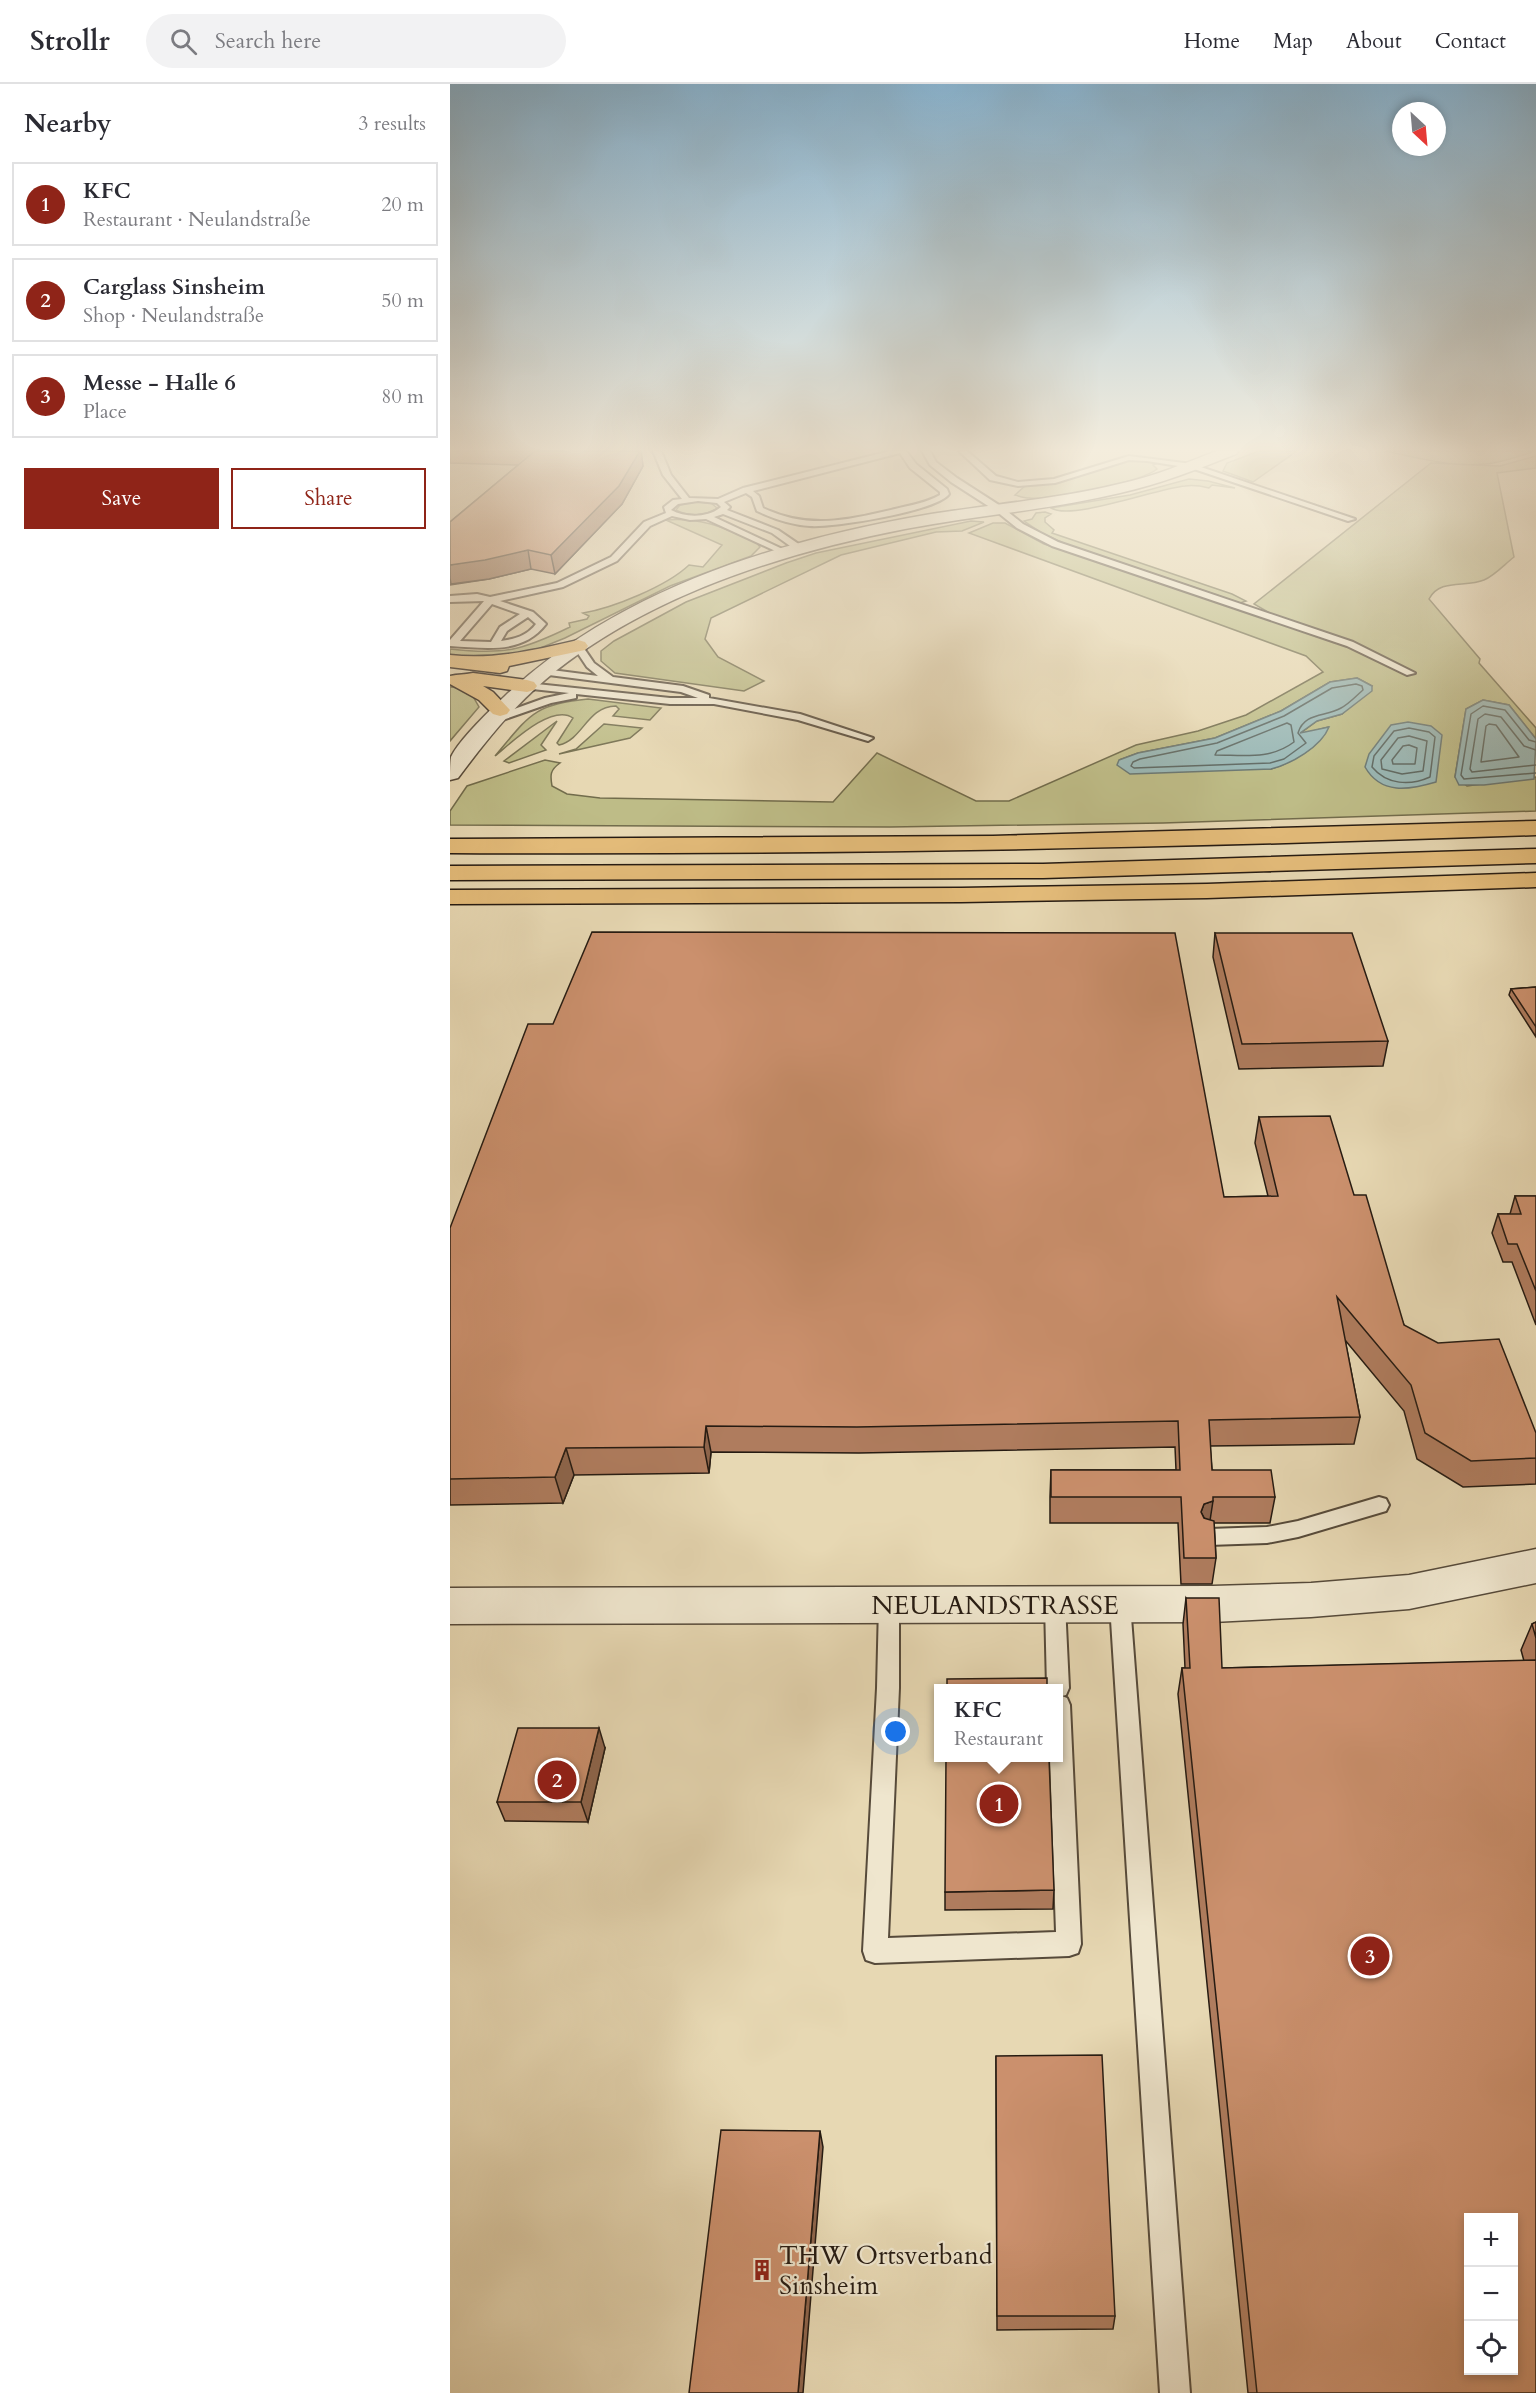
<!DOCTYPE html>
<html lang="en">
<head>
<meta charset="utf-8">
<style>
  body { margin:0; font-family:Cardo,serif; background:#f2f2f3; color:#2b2b33 }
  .controls { position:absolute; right:18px; bottom:18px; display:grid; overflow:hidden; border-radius:0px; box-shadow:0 3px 9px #0003 }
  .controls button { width:54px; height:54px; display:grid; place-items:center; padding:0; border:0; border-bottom:2px solid #e1e1e2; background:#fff; color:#2b2b33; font:30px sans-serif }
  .compass { position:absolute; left:942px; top:18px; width:54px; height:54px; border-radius:50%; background:#fff; box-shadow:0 3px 9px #0003; rotate:154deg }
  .you { position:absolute; left:446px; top:1648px; width:21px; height:21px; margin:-15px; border:4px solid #fff; border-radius:50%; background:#1a73e8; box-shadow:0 0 0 9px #1a73e833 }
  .badge { display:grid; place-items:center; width:39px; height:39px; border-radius:50%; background:#8f2418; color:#fff; font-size:20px; font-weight:700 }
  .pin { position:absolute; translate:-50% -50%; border:3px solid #fff; box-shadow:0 2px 6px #0006 }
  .popup { position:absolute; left:484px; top:1600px; width:129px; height:78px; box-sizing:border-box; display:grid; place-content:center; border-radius:0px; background:#fff; filter:drop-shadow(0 2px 4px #0005); font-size:20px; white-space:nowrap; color:#7c7c81 }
  .popup b { font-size:22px; color:#2b2b33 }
  .popup::after { content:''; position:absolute; left:50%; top:100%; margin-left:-12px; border:12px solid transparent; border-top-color:#fff }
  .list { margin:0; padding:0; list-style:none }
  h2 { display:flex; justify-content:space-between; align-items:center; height:78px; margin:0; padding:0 24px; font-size:26px }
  h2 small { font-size:20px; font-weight:400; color:#7c7c81 }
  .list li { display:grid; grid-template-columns:39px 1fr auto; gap:18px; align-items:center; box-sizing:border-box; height:84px; margin:0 12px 12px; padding:0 12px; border:2px solid #e1e1e2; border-radius:0px }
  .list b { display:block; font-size:22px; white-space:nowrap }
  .list p { margin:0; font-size:20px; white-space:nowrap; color:#7c7c81 }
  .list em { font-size:20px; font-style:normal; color:#7c7c81 }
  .actions { display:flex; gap:12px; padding:18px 24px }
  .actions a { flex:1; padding:14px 0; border:2px solid #8f2418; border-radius:0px; text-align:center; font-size:21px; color:#8f2418 }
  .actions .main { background:#8f2418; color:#fff }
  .icon { flex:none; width:33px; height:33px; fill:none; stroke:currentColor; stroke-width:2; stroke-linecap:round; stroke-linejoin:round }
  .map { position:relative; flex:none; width:1086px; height:2309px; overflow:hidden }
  header { display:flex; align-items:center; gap:36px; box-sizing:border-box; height:84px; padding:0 30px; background:#fff; border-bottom:2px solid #e1e1e2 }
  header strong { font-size:28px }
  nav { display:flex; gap:33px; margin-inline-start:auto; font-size:21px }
  .search { width:420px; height:54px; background:#f2f2f3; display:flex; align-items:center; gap:15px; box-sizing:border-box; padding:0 21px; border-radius:33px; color:#7c7c81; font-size:22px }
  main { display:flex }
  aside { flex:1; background:#fff }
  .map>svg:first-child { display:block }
  .green { fill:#bebc87; stroke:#726c4c; stroke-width:1.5; fill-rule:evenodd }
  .water { fill:#9ab8b6; stroke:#6c7974; stroke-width:1.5 }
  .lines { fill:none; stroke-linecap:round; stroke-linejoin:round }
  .shore { stroke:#606a64; stroke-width:1.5 }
  .service-casing { stroke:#564a3a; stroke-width:4 }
  .tertiary-casing { stroke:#564a3a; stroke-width:3 }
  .motorway-casing { stroke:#261b12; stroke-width:3 }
  .service { fill:#efe6ce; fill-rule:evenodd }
  .tertiary { fill:#efe6ce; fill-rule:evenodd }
  .motorway { fill:#e4bc7a; fill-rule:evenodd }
  .wall { fill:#af7c5e; stroke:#261b12; stroke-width:1.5 }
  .shaded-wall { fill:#8e654c; stroke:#261b12; stroke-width:1.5 }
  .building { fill:#cb906d; stroke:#261b12; stroke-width:1.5; fill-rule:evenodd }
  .labels { text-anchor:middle; stroke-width:4.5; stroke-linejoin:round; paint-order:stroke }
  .near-street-label { font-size:26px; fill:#261b12; stroke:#efe6ce }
  .near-poi-label { font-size:26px; fill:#261b12; stroke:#efe6ce; text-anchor:start }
</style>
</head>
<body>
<header>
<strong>Strollr</strong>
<div class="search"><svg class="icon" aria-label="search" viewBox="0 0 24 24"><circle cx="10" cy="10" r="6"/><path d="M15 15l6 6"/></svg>Search here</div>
<nav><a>Home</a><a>Map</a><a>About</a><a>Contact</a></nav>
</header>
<main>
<aside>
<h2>Nearby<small>3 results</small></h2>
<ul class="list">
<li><span class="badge">1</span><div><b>KFC</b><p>Restaurant · Neulandstraße</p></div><em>20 m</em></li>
<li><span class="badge">2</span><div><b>Carglass Sinsheim</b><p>Shop · Neulandstraße</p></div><em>50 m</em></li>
<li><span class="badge">3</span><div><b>Messe - Halle 6</b><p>Place</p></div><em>80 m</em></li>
</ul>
<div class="actions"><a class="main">Save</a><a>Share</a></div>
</aside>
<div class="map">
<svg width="1086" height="2309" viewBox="0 0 1086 2309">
  <rect width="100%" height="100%" fill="#e7d8b3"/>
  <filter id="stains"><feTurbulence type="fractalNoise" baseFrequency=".00333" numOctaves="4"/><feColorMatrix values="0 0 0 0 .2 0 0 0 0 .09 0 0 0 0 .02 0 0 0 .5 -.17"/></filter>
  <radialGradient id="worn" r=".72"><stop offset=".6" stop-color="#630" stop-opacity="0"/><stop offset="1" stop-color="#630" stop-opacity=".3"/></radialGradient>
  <path class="green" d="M 809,367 L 847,367 L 803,398 L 773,387 L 777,379 Z
    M 935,367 L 1085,367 C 1073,371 1061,375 1048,378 C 1012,386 971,375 935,367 Z
    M 1086,372 L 1086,384 L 1047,389 L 1064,473 C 1055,480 1044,492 1034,496 C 1015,504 990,494 979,515 L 1030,575 L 1029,579 L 1086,644 L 1086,655 L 1059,621 L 1033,616 L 1016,625 L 1005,693 L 1017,702 L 1086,693 L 1086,727 L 713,739 L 440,743 L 0,741 L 0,727 L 17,702 L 95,676 L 110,679 C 100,686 100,691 102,702 L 117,710 L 150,714 L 383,718 L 427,669 L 526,717 L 559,717 L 686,661 L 748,647 L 796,631 L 873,588 L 856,572 L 519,449 L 543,439 L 555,439 L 594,460 L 812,531 L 818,528 L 804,520 L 981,379 L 1050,382 ZM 907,594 L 922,602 L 892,630 L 867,637 L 848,651 L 878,643 C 872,662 839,680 821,685 L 669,676 L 688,669 L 765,654 L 831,627 L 880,598 Z
    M 677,377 L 696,377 L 708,379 L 703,381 L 707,385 C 692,398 599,416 579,414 C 574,414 569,412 565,411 L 575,402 L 607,399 Z
    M 739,395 L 758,397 L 785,404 L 762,401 L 759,404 C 751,402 743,401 735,402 C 708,404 622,437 601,424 L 680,411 Z
    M 244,418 L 261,419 L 267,424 C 256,432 238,433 226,426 L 230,421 Z
    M 595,428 L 601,430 L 595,434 L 595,438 L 604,446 L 602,449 L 782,510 L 796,517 L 790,519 L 613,459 L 592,449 L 574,437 L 582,435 L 586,429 Z
    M 216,436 C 252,433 274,444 306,458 L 310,463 L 301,472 L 220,502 L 115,554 L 83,567 L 31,574 L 0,572 L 0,565 C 54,571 71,567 120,543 L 119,539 L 137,535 L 139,532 L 133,529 C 163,524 217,502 239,481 L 253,483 L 272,461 Z
    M 521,437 L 534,438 L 512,447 L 486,448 L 391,471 L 261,534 L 255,555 L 268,573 L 314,597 L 294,607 L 165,589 L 151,577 L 151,567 L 164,557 L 236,518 L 336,479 L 366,469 Z
    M 0,602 L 21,609 L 29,623 L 0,657 Z
    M 138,615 L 211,624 L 200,636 L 163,632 L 169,625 L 166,622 C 136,623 134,655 109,661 L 107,659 L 123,634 C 102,619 61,659 45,672 C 79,632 83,620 138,615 Z
    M 107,637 L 91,661 L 96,666 L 59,679 L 54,677 Z
    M 154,640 L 192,644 L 180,654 L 109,670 L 126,665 Z"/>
  <path class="water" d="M 907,594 L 922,602 L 922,607 L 892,630 L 867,637 L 850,649 L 879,643 C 871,663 841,680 821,685 L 680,690 L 667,681 L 669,676 L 688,669 L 765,654 L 831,627 L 880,598 Z
    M 1033,616 L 1059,621 L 1086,655 L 1084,695 L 1034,701 L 1009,701 L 1005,693 L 1016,625 Z
    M 958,638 L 981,642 L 992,651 L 986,698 C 959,706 931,711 915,683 L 919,670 L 941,641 Z"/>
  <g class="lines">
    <path class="shore" d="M 906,600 L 912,602 L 913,606 C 906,612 899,620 891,624 C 876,633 854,628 848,649 L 856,659 L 834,675 L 820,679 L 684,684 L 681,682 L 683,678 L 690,675 L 767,659 L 834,632 L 882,604 Z
      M 837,639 L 841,641 L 844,658 C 820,676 794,671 765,671 L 767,667 Z
      M 1039,640 L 1046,641 L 1069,673 L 1031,678 L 1036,642 Z
      M 959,644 L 979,648 L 985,653 L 980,693 C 960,702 937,701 922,683 L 924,672 L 944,647 Z
      M 959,652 L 977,657 L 973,687 L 952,690 L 932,685 L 931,676 L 948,654 Z
      M 1086,658 L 1079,656 L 1055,626 L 1033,622 L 1021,630 L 1011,691 L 1014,695 L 1086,689
      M 959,661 L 967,664 L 965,680 L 943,680 L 942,676 L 953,662 Z
      M 1086,666 L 1074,662 L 1051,633 L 1035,630 L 1028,635 L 1020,685 L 1022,688 L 1086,681"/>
    <defs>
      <path id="service" d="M 203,367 L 211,367 L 221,391 L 239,414 L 268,415 L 293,404 L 440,367 L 456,367 L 466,380 L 497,405 L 499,410 C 487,427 383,444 360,442 C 341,441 324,435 307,427 L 302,413 L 296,409 L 274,418 L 280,423 L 277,426 L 328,446 L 353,463 L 353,467 L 347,467 L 322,449 L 273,430 L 264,433 L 341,469 L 334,471 L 256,435 L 240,436 L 222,432 L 200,442 L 167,477 L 113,503 L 50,517 L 83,528 L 94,538 L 96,540 C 72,571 35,564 0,562 L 0,556 L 34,517 L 0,518 L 0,512 L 27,510 L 40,513 L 107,499 L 161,473 L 194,438 L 216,429 L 214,423 L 223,416 L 232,415 L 213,391 ZM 450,369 L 460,384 L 490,408 L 490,411 C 476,419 461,421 445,425 C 398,436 359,446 313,424 L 309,412 L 303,407 ZM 248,417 L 267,419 L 271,423 C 258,434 236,434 221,426 L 228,420 ZM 42,520 L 70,530 L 50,543 L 41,558 L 10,557 ZM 78,533 L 86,540 C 77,552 65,555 51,557 L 57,547 Z
        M 472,367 L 480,367 L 486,378 L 507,394 L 552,423 L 573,440 L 608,458 L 903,558 L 965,589 L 957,591 L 897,562 L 602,462 L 567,444 L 546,427 L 501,398 L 480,381 Z
        M 509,367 L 517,367 L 546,392 L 568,398 L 604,395 L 679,372 L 742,380 L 905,435 L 898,437 L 741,384 L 697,377 L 679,376 L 605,399 L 568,402 L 540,396 Z
        M 128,559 L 131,560 L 144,579 L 163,593 L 233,602 L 259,611 L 259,614 L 350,630 L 423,654 L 418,657 L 348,636 L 264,620 L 220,620 L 126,610 L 126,614 L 101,619 L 44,639 L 36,639 L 36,635 L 95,614 L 119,609 L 73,604 L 73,600 L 77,599 L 220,614 L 248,614 L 231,608 L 91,590 L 91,586 L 94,585 L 148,592 L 137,583 L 123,562 Z
        M 929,1413 L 936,1415 L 939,1421 L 936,1427 L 848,1453 L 817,1459 L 759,1461 L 752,1459 L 749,1453 L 752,1447 L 759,1445 L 817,1443 L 848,1437 Z
        M 605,1511 L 612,1514 L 615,1520 L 619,1604 L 616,1611 L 612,1612 L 617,1614 L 620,1621 L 631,1860 L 628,1869 L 619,1872 L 425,1879 L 416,1876 L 413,1867 L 427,1604 L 429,1521 L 432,1515 L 439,1512 L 446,1515 L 449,1521 L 449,1604 L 438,1854 L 606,1848 L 600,1674 L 609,1674 L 609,1604 L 597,1604 L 595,1520 L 598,1514 Z
        M 670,1511 L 677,1514 L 680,1520 L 740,2309 L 710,2309 L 660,1520 L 663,1514 Z"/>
      <path id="tertiary" d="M 767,367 L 788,367 L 786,370 C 748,385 710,400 670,409 C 600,426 527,431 455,445 C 332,469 193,513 95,596 C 61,625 35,658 8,694 L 0,696 C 0,689 0,679 1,673 C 9,656 40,626 55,612 C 169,505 329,456 481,430 C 544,420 607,415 669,400 C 703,393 735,379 767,367 Z
        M 1086,1465 L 1086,1499 L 959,1525 L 861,1533 L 763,1538 L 0,1540 L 0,1504 L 763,1502 L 861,1499 L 959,1491 Z"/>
      <path id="motorway" d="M 128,556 L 135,558 L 138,562 L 135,566 L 59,582 L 57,587 L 50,589 L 0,583 L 0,571 C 44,576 85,566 128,556 Z
        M 23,589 L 77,596 L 84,598 L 87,602 L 84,606 L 77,608 L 33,602 L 43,608 L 60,626 L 57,630 L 50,632 L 43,630 L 29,616 L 0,600 L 0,592 C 9,590 14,591 23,589 Z
        M 1086,737 L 1086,751 C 724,764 362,771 0,769 L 0,755 L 543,752 Z
        M 1086,765 L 1086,779 L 593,794 L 0,796 L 0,782 L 593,780 Z
        M 1086,789 L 1086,803 L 757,814 L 511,818 L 0,820 L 0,806 L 511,804 L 757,800 Z"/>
    </defs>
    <use href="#service" class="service-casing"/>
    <use href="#tertiary" class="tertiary-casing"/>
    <use href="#motorway" class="motorway-casing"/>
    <use href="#service" class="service"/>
    <use href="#tertiary" class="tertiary"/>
    <use href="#motorway" class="motorway"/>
  </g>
  <path class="wall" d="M 0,367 L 191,367 L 193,382 L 172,420 L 105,490 L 81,485 L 39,495 L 0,501 L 0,438 L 68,381 L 0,379 Z
    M 765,849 L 938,957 L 933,982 L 789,985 L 763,873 Z
    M 1086,903 L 1086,953 L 1059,911 L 1061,905 Z
    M 809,1033 L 904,1111 L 954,1241 L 1086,1349 L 1086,1400 L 1013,1403 L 967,1375 L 954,1327 L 895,1256 L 910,1333 L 904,1360 L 760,1362 L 762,1386 L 825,1413 L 820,1439 L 764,1439 L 766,1474 L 762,1500 L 731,1500 L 728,1439 L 600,1439 L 600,1413 L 601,1386 L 726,1386 L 725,1363 L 409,1369 L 261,1368 L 259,1389 L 124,1391 L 113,1419 L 0,1421 L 0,1144 L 774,1113 L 818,1112 L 805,1059 Z
    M 1065,1112 L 1086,1112 L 1086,1241 L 1062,1178 L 1053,1178 L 1042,1149 L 1048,1130 L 1060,1130 Z
    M 736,1514 L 772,1584 L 1074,1577 L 1071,1566 L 1082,1540 L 1086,1538 L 1086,2309 L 798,2309 L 728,1610 L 732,1584 L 735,1584 L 733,1540 Z
    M 155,1664 L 138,1738 L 55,1737 L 47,1718 Z
    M 604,1806 L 603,1825 L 495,1826 L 495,1808 Z
    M 546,1972 L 665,2232 L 663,2245 L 547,2246 Z"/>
  <path class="shaded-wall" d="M 190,367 L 191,367 L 193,382 L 172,420 L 105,490 L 101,471 Z
    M 78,466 L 81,485 L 39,495 L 1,500 L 0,494 L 0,481 Z
    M 256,1342 L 261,1368 L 259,1389 L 254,1363 Z
    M 116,1364 L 124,1391 L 113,1419 L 105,1393 Z
    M 763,1417 L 759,1443 L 751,1428 L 754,1420 Z
    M 149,1644 L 155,1664 L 138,1738 L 131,1718 Z
    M 370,2047 L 373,2063 L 353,2309 L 348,2309 Z"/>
  <path class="building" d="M 85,367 L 190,367 L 169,402 L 101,471 L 78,466 L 35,476 L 0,481 L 0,438 Z
    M 142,848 L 725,849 L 774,1113 L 828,1112 L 809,1033 L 880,1032 L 904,1111 L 916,1111 L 954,1241 L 988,1259 L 1049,1255 L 1086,1349 L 1086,1374 L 1021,1377 L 975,1349 L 961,1301 L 887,1213 L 910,1333 L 759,1336 L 762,1386 L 821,1386 L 825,1413 L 763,1413 L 763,1417 L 754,1420 L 751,1428 L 754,1434 L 764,1437 L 766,1474 L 734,1474 L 731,1413 L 601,1413 L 601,1386 L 730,1386 L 728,1337 L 407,1343 L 256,1342 L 254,1363 L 116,1364 L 105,1393 L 0,1395 L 0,1144 L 78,940 L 103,940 Z
    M 765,849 L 902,849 L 938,957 L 792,960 Z
    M 1086,903 L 1086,943 L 1061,905 Z
    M 1065,1112 L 1086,1112 L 1086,1207 L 1067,1160 L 1058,1160 L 1048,1130 L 1071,1130 Z
    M 736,1514 L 769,1514 L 772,1584 L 1086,1576 L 1086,2309 L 807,2309 L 732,1584 L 740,1584 ZM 1018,2133 L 1064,2133 L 1064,2286 L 1018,2286 Z
    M 1086,1538 L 1086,1554 L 1082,1540 Z
    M 597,1594 L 597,1605 L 497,1605 L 497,1595 Z
    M 68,1644 L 149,1644 L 131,1718 L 47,1718 Z
    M 496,1674 L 599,1674 L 604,1806 L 495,1808 Z
    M 652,1971 L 665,2232 L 547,2232 L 546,1972 Z
    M 271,2046 L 370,2047 L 348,2309 L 239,2309 Z"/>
  <linearGradient id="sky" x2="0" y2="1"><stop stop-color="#89b6d4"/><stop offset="0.53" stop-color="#f4eddd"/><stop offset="1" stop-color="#f4eddd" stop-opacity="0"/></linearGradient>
  <rect width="1086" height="690" fill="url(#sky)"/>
  <defs>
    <symbol id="building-bare" viewBox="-9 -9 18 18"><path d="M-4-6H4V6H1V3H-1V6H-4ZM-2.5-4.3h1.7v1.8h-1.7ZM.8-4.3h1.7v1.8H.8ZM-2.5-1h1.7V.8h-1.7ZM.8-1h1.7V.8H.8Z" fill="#8f2418" stroke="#efe6ce" stroke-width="2.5" paint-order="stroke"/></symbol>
  </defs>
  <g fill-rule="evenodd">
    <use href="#building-bare" x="297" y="2171" width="30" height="30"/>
  </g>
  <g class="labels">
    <g class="near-street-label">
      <text x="545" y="1530">NEULANDSTRASSE</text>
    </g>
    <g class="near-poi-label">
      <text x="329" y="2180">THW Ortsverband<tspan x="329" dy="30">Sinsheim</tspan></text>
    </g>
  </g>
  <rect width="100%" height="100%" filter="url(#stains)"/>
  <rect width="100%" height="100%" fill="url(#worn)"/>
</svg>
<div class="controls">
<button>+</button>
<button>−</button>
<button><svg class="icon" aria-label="locate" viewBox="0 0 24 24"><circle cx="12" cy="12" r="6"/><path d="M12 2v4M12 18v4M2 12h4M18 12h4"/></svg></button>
</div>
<svg class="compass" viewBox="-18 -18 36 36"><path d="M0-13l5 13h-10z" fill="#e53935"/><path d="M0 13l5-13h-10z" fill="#7c7c81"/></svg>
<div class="you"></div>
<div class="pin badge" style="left:549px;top:1720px">1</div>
<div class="popup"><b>KFC</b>Restaurant</div>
<div class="pin badge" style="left:107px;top:1696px">2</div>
<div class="pin badge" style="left:920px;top:1872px">3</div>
</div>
</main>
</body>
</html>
